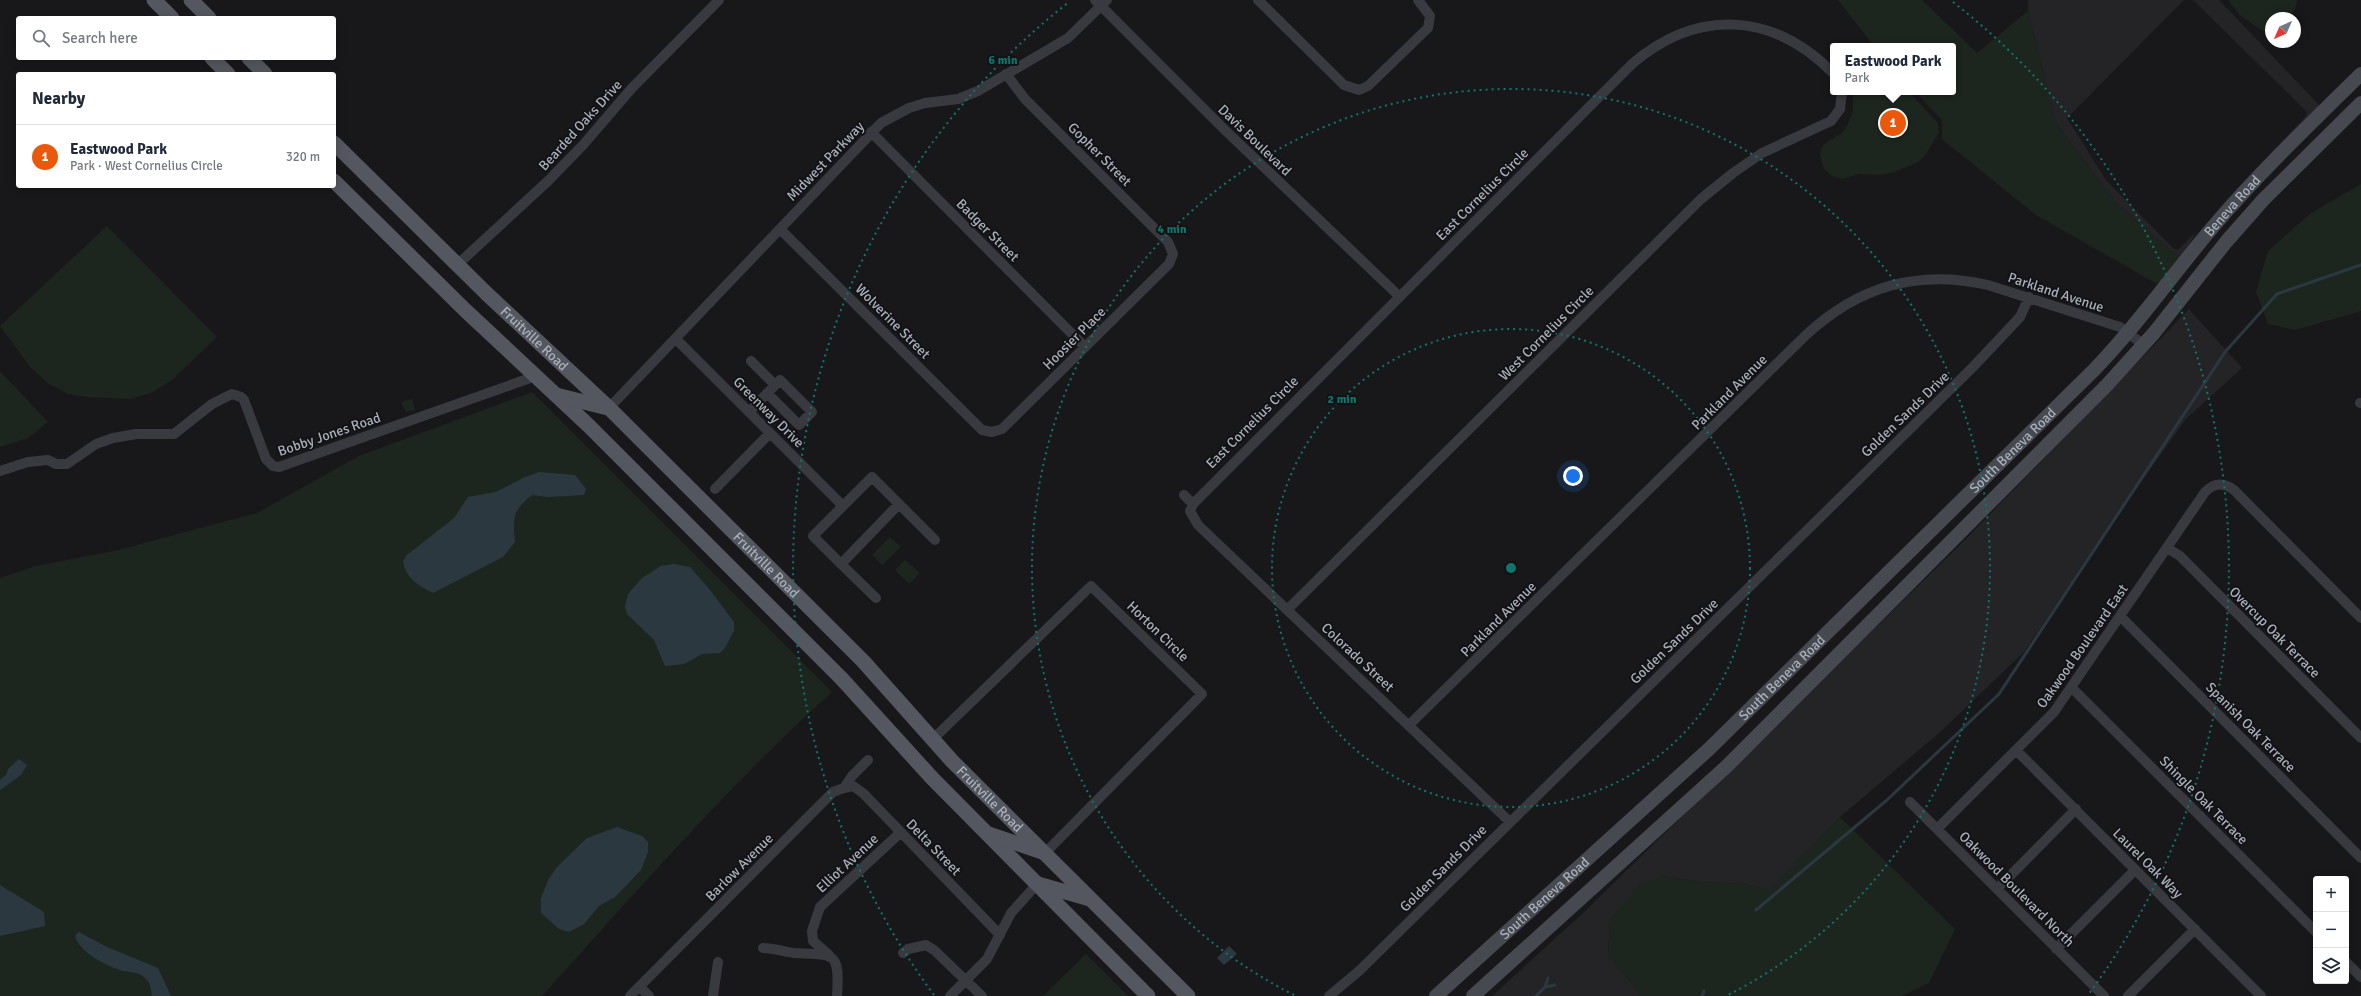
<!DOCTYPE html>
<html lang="en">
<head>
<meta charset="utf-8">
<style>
  body { margin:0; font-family:Signika,sans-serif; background:#f2f2f3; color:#1f2937 }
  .controls { position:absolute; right:12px; bottom:12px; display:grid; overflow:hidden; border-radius:4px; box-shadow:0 2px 10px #0003 }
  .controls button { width:36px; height:36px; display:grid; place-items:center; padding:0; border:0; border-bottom:1px solid #e0e1e3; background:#fff; color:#1f2937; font:20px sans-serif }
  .compass { position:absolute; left:2265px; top:12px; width:36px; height:36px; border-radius:50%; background:#fff; box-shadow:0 2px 10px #0003; rotate:225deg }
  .you { position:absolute; left:1573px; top:476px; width:14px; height:14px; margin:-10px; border:3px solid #fff; border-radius:50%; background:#1a73e8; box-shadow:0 0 0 6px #1a73e833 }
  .badge { display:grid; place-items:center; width:26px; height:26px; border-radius:50%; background:#ea580c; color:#fff; font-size:13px; font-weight:700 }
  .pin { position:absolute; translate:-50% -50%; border:2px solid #fff; box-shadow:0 1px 4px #0006 }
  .popup { position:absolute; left:1830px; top:43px; width:126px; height:52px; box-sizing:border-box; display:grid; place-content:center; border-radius:4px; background:#fff; filter:drop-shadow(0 1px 3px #0005); font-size:13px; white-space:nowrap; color:#747a83 }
  .popup b { font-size:15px; color:#1f2937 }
  .popup::after { content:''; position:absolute; left:50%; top:100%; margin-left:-8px; border:8px solid transparent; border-top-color:#fff }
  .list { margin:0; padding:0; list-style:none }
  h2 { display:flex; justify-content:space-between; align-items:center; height:52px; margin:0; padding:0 16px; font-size:17px }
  h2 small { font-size:13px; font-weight:400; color:#747a83 }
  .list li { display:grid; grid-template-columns:26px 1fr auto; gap:12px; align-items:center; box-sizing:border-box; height:64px; padding:0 16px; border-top:1px solid #e0e1e3 }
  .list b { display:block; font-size:15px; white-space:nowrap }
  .list p { margin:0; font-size:13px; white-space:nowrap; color:#747a83 }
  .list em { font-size:13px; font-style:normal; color:#747a83 }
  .icon { flex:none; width:22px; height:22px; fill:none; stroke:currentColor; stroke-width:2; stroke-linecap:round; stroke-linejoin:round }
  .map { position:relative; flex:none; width:2361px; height:996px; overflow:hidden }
  .search { position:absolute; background:#fff; box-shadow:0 2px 10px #0003; left:16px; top:16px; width:320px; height:44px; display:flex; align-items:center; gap:10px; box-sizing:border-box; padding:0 14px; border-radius:4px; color:#747a83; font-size:15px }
  .panel { position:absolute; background:#fff; box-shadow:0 2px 10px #0003; left:16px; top:72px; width:320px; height:116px; border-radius:4px }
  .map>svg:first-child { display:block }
  .built { fill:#242427 }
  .green { fill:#1d261e }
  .water { fill:#2c3840 }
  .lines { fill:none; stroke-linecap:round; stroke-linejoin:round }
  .stream { stroke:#2c3840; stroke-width:3 }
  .minor { stroke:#383a40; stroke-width:10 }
  .secondary { stroke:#464950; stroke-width:14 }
  .primary { stroke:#54575f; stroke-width:15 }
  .ring { fill:none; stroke:#0f766e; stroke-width:2; stroke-dasharray:2 4 }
  .labels { text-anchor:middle; stroke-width:4; stroke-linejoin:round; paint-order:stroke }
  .street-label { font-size:14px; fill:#a9b0bb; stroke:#131315 }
  .centre { fill:#0f766e; stroke:#131315; stroke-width:2 }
  .ring-label { font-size:12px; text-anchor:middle; font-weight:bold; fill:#0f766e; stroke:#131315; stroke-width:4; stroke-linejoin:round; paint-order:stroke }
</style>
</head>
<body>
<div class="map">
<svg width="2361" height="996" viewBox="0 0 2361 996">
  <rect width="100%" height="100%" fill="#18181a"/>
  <path class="built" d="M 2028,0 L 2184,0 L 2067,118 L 2106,180 L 2174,249 L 2179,249 L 2197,231 L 2181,259 L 2115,202 L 2056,123 L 2028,11 Z
    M 2193,0 L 2219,0 L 2321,107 L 2210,217 L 2306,116 L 2307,112 Z
    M 2189,309 L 2242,368 L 2186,419 L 2097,544 L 2024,652 L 1939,733 L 1840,817 L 1770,890 L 1746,884 L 1701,882 L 1663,876 L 1610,920 L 1608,955 L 1642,996 L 1492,996 L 1582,914 L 1965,540 Z"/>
  <path class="green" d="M 1838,0 L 1922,0 L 1977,53 L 2028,11 L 2056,123 L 2115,202 L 2181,259 L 2159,285 L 2036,215 L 1942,139 L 1942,120 L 1915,92 L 1953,92 L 1953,46 L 1874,46 Z
    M 2228,0 L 2297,0 L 2297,1 L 2295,9 L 2288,18 L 2271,18 L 2271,30 L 2263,31 L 2241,16 Z
    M 1853,92 L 1909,92 L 1938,123 L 1939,132 L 1926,154 L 1918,162 L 1895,172 L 1880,175 L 1859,174 L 1842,179 L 1832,176 L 1824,169 L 1820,155 L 1823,145 L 1842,133 L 1848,124 L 1853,112 Z
    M 2361,184 L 2361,311 L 2295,330 L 2268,324 L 2256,292 L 2268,251 L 2311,213 Z
    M 107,226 L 217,337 L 173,379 L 151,393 L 130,399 L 87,397 L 68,394 L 49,384 L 31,368 L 0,326 Z
    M 0,371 L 48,422 L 28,438 L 0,447 Z
    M 532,392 L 832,692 C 728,786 636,892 542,996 L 0,996 L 0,578 L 36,566 L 114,551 L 257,513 L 359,456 Z
    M 412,399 L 415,410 L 406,412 L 401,402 Z
    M 890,537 L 901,547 L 882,565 L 872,555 Z
    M 905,560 L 920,573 L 909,584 L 895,570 Z
    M 1840,817 L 1955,929 L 1929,983 L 1902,996 L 1642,996 L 1608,955 L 1610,920 L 1639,884 L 1663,876 L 1701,882 L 1746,884 L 1770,890 Z
    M 1086,954 L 1128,996 L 1043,996 Z"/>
  <path class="water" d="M 539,472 L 575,475 L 586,489 L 584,495 L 548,497 L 532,495 C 512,511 513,518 515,542 L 503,557 L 433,593 C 418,585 406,579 403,561 L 407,555 L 454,518 L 468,497 L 496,492 L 523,478 Z
    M 673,564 L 690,567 L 710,590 L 734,622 L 734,631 L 725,648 L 720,653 L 702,654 L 684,664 L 665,666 L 654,640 L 627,614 L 625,607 L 628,594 L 642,578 L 661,566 Z
    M 19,759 L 27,765 L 21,775 L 0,790 L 0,780 L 6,775 L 8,769 Z
    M 617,827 L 642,836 L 648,842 L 648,852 L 641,870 L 615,897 L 599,906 L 584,924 L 569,932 L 559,929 L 541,913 L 541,898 L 548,880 L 557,867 L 587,838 Z
    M 0,885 L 44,912 L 45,926 L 0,936 Z
    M 79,932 L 107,947 L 158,968 L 171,996 L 152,996 C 151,990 151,983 146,979 C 140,971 129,973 120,970 C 105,965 79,952 75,936 Z
    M 1229,946 L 1237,954 L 1224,965 L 1217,958 Z"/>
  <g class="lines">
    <path class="stream" d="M 1756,910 L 1887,800 L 1999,694 L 2225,352 L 2277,294 L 2361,265
      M 1545,987 L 1555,985
      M 1536,996 L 1545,987 L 1548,978
      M 1702,996 L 1704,991"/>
    <path class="minor" d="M 1095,0 L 1227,132 L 1399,296
      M 1258,0 L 1344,85 L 1359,90 L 1368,86 L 1428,28 L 1430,16 L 1418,0
      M 871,132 L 1085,347
      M 780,229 L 982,430 L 992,432 L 1002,429 L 1169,264 L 1173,254 L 1168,242 L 1025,99 L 1006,74
      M 457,265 L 548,181 L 583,145 L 632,88 L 719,0
      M 676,339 L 843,506
      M 751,361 L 775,385
      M 2360,403 L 2361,403
      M 609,408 L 881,123 L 909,108 L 925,103 L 958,99 L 978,91 L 1068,38 L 1107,0
      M 749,412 L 780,380 L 812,412 L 799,425 L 767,393
      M 0,471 L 28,462 L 48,460 L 56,464 L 67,464 L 96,444 L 113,438 L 136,434 L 174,434 L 212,404 L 232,394 L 241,397 L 244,400 L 266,459 L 273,466 L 279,467 L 536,376
      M 872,477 L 899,504 L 841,564 L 813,536 Z
      M 715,489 L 770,433
      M 1184,495 L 1193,504
      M 899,504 L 935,540
      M 2167,548 L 2180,556 L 2361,738
      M 841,564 L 876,598
      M 1287,610 L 1701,199 L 1733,173 L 1762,153 L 1831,121 L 1840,109 L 1842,92
      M 2120,616 L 2361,858
      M 2071,687 L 2316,932
      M 1409,725 L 1806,335 C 1859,286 1918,269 1988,285 L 2120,327 L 2144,345
      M 933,739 L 1091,586 L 1202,694 L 1045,853
      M 2016,750 L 2261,996
      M 844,788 L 853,786 L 863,793 L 1000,935
      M 1910,802 L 2104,996
      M 1510,822 L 1198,525 L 1190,511 L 1193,504 L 1632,64 C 1697,8 1773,12 1833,73
      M 1937,829 L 2054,712 L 2205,492 C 2214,483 2223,482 2234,490 L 2361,618
      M 1997,889 L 2076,809
      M 763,948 C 774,948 784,952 794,953 C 835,955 840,951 837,996
      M 2056,949 L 2135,870
      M 903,953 L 908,949 L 926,945 L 934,950 L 982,996
      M 829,955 L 813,941 L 812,931 L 820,907 L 900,833
      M 2346,962 L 2361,977
      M 640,987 L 649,996
      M 630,996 L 833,792 L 844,788 L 852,776 L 868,760
      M 713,996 L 718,962
      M 950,996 L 987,959 L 1011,913 L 1037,884
      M 1329,996 L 1359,971 L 1973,367 L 2020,317 L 2029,297
      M 2128,996 L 2195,929"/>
    <g class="secondary">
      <path id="s1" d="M 1436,996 L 1709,749 L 2094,370 C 2137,326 2172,275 2212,228 C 2258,174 2310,124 2361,74"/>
      <path d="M 1473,996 L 1727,766 L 2107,385 L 2154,333 L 2226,242 L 2263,200 L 2361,103"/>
    </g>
    <g class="primary">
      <path d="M 154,0 L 172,18"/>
      <path d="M 191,0 L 209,18"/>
      <path d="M 212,58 L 228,74"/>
      <path d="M 249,58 L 265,74"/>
      <path id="s2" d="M 334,143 L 486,293 L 609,408 L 863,661 L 952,761 L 1188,996"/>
      <path d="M 334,181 L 465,310 L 588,425 L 842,679 L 932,778 L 1148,996"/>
      <path d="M 556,395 L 608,408"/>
      <path d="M 989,834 L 1042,852"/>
      <path d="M 1038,884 L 1090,899"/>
    </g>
  </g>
  <g class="ring">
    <circle cx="1511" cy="568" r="239"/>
    <path d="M1294 995A479 479 0 1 1 1728 995"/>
    <path d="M934 995A718 718 0 0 1 1069 2M1953 2A718 718 0 0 1 2088 995"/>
  </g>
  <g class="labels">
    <g class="street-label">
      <text transform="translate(580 125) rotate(-48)" y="5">Bearded Oaks Drive</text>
      <text transform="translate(1255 140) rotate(44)" y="5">Davis Boulevard</text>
      <text transform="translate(1100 154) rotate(45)" y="5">Gopher Street</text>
      <text transform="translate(825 161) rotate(-46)" y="5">Midwest Parkway</text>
      <text transform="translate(1482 194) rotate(-45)" y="5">East Cornelius Circle</text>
      <text dy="5" stroke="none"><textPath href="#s1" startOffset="1123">Beneva Road</textPath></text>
      <text transform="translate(988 230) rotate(45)" y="5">Badger Street</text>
      <text transform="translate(2056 292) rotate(18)" y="5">Parkland Avenue</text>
      <text transform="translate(893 321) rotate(45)" y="5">Wolverine Street</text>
      <text transform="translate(1546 333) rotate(-45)" y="5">West Cornelius Circle</text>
      <text dy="5" stroke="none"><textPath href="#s2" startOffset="280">Fruitville Road</textPath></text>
      <text transform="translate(1074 338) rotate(-45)" y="5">Hoosier Place</text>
      <text transform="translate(1729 392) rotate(-45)" y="5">Parkland Avenue</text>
      <text transform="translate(769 412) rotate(45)" y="5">Greenway Drive</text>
      <text transform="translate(1905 414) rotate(-44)" y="5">Golden Sands Drive</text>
      <text transform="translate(1252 422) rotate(-45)" y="5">East Cornelius Circle</text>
      <text transform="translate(329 434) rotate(-19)" y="5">Bobby Jones Road</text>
      <text dy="5" stroke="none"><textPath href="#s1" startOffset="794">South Beneva Road</textPath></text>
      <text dy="5" stroke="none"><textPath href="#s2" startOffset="604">Fruitville Road</textPath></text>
      <text transform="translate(1498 619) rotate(-45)" y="5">Parkland Avenue</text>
      <text transform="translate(1158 631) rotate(44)" y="5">Horton Circle</text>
      <text transform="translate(2275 632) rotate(45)" y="5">Overcup Oak Terrace</text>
      <text transform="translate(1674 641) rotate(-44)" y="5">Golden Sands Drive</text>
      <text transform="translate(2082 646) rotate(-55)" y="5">Oakwood Boulevard East</text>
      <text transform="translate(1358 657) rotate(43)" y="5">Colorado Street</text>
      <text dy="5" stroke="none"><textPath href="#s1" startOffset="470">South Beneva Road</textPath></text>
      <text transform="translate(2251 727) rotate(45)" y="5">Spanish Oak Terrace</text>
      <text dy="5" stroke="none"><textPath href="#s2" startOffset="928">Fruitville Road</textPath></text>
      <text transform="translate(2204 800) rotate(45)" y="5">Shingle Oak Terrace</text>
      <text transform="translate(934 847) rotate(46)" y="5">Delta Street</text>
      <text transform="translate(847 863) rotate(-43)" y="5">Elliot Avenue</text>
      <text transform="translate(2148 863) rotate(45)" y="5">Laurel Oak Way</text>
      <text transform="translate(739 867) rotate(-45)" y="5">Barlow Avenue</text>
      <text transform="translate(1443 868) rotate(-45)" y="5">Golden Sands Drive</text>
      <text transform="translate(2017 889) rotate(45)" y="5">Oakwood Boulevard North</text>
      <text dy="5" stroke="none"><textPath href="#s1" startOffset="146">South Beneva Road</textPath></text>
    </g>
  </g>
  <circle cx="1511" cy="568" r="6" class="centre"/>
  <g class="ring-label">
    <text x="1003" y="64">6 min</text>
    <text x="1172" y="233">4 min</text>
    <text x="1342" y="403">2 min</text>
  </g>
</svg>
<div class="controls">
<button>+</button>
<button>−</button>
<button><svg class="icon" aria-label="layers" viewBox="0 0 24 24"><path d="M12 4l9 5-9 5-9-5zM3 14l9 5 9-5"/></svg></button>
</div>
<svg class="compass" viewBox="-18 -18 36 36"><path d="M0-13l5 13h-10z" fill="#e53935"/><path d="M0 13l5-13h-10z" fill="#747a83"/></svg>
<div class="you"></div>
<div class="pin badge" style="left:1893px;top:123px">1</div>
<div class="popup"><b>Eastwood Park</b>Park</div>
<div class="search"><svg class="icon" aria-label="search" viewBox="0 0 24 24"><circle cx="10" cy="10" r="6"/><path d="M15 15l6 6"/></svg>Search here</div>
<section class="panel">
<h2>Nearby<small></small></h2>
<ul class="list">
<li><span class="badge">1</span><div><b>Eastwood Park</b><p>Park · West Cornelius Circle</p></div><em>320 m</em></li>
</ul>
</section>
</div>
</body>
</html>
